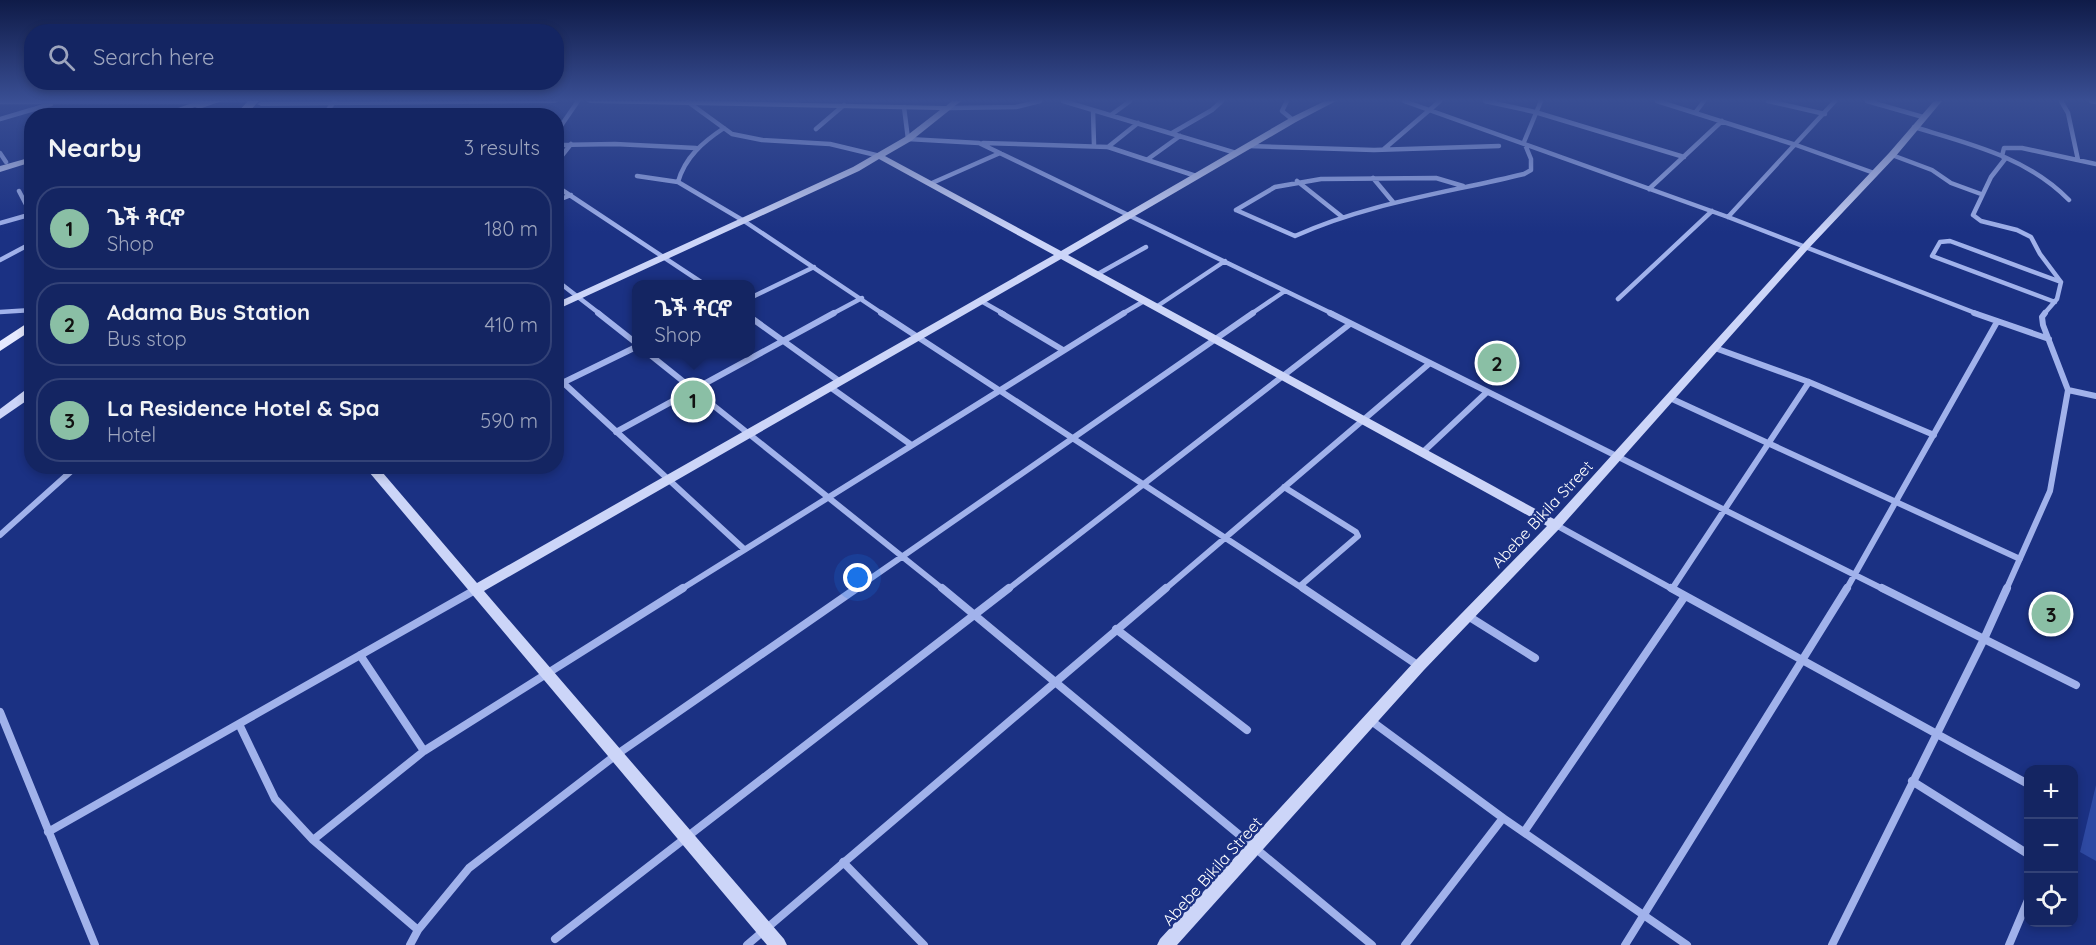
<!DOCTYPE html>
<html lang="en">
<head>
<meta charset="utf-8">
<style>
  body { margin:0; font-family:Quicksand,"Noto Sans Ethiopic",sans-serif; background:#1d2d68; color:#f1f3f6 }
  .controls { position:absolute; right:18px; bottom:18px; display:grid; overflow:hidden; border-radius:12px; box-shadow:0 3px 9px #0003 }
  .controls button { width:54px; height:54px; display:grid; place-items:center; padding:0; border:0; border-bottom:2px solid #334277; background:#142562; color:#f1f3f6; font:30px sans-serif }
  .you { position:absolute; left:858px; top:578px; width:21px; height:21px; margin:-15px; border:4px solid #fff; border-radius:50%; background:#1a73e8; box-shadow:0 0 0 9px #1a73e833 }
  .badge { display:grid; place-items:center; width:39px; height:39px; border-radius:50%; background:#8abfa5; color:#111; font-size:20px; font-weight:700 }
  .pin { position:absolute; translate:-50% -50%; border:3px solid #fff; box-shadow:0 2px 6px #0006 }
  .popup { position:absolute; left:632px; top:280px; width:123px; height:78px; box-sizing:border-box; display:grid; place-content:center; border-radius:12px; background:#142562; filter:drop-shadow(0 2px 4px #0005); font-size:20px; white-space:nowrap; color:#9da5be }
  .popup b { font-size:22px; color:#f1f3f6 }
  .popup::after { content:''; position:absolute; left:50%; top:100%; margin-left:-12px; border:12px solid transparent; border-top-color:#142562 }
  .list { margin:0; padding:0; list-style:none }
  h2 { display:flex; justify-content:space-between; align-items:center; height:78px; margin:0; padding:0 24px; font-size:26px }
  h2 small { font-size:20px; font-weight:400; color:#9da5be }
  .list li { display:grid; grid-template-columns:39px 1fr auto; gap:18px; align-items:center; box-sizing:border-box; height:84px; margin:0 12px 12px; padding:0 12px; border:2px solid #334277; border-radius:24px }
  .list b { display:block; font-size:22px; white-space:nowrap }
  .list p { margin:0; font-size:20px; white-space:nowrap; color:#9da5be }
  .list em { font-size:20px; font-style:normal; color:#9da5be }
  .icon { flex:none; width:33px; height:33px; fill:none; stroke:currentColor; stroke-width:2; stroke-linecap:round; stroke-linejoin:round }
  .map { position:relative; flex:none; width:2096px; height:945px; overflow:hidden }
  .search { position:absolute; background:#142562; box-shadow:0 3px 9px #0003; left:24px; top:24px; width:540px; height:66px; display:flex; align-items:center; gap:15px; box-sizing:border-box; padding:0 21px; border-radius:24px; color:#9da5be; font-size:22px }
  .panel { position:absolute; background:#142562; box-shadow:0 3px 9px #0003; left:24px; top:108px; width:540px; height:366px; border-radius:24px }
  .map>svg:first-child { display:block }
  .green { fill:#2e49a2 }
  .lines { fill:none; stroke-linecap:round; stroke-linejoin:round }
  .street-far2 { stroke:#a1b2eb; stroke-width:4.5 }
  .street-far1 { stroke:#a1b2eb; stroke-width:6 }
  .street { stroke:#a1b2eb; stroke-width:8 }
  .secondary { fill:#ccd5f8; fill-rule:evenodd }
  .primary { fill:#e5e9fe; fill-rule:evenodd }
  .labels { text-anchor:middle; stroke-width:5; stroke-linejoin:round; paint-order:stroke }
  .street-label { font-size:16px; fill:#fff; stroke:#1b3183 }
</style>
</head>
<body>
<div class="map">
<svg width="2096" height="945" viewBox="0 0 2096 945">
  <rect width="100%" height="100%" fill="#1b3183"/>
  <path class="green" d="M 2096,785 L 2096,861 L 2080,852 Z"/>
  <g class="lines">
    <path class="street-far2" d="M 1063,101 L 1236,153
      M 1287,101 L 1282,111 L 1293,120
      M 1404,101 L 1728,217 L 1978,314
      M 1485,101 L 1535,112 L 1684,157
      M 1657,101 L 1796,145 L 1874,173
      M 1768,101 L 1825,114
      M 1867,101 L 1923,117
      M 2061,101 L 2068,113 L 2078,160
      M 2091,101 L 2096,102
      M 0,102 L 201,102
      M 688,102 L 732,134 L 762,140 L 830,144 L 880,156
      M 904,107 L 908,139 L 979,143 L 1333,314
      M 949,108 L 1016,107 L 1040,101
      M 1093,110 L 1094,145
      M 1695,113 L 1704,101
      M 1111,115 L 1130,101
      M 323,116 L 334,102
      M 0,119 L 51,104
      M 1914,127 C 1970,144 2027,157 2069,200
      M 724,128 C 703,142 685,157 678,182 L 744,221 L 883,314
      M 816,129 L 844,105
      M 556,133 L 578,101
      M 1172,133 L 1212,110 L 1222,101
      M 983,143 L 1108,147 L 1196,176
      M 556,145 L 615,144 L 696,148
      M 1249,146 L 1374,150 L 1499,146
      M 1108,147 L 1138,123
      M 1384,149 L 1440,101
      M 0,153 L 6,162
      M 1892,155 L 1932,170 L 1951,183 L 1981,194
      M 1148,159 L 1180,136
      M 556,163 L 571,144
      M 637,176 L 678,182
      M 1373,178 L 1393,202
      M 1297,181 L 1341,216
      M 932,183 L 1000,153
      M 556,186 L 704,284
      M 1649,189 L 1722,121
      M 19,191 L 31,214
      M 556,201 L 571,195
      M 1236,210 L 1295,236 C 1368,203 1446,193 1524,174 L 1531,170 L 1531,159 L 1524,142 L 1541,101
      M 1236,210 L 1275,187 L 1321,179 L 1436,178 L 1463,186
      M 1728,217 L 1835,101
      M 0,223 L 32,214
      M 0,260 L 32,243
      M 1096,275 L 1146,247
      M 556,280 L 600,314
      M 750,298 L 814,267
      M 1618,299 L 1712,211
      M 981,301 L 1004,314
      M 2055,302 L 1932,256 L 1940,242 L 1950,241 L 2061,282
      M 1156,307 L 1225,261
      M 0,312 L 32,310
      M 832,314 L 862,298
      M 1122,314 L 1144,301
      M 1251,314 L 1285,291
      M 2044,314 L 2057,299 L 2061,282 L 2040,254 L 2031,237 L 2017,230 L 1981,221 L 1973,215 L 1991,177 L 2005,159 L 2002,156 L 2004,148 L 2022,148 L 2096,164"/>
    <path class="street-far1" d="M 598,313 L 636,343
      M 881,313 L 1305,590
      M 1001,313 L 1063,350
      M 1330,313 L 1885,590
      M 1974,313 L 2049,339
      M 750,317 L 839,381
      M 1715,348 L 1809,382 L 1934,435
      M 649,354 L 944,590
      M 556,376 L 744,549
      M 556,386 L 636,347
      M 830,387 L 910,444
      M 2068,390 L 2096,396
      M 1670,398 L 2020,559
      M 616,432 L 834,313
      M 1422,453 L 1487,392
      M 376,474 L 392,466
      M 1284,487 L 1356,532 L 1358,536 L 1300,586
      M 1556,525 L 1674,590
      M 0,535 L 77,466
      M 1672,589 L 1809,382
      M 680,590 L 1124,313
      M 854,590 L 1253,313
      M 1007,590 L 1350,324
      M 1164,590 L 1430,363
      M 1846,590 L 1997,322
      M 2006,590 L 2050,491 L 2068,390 L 2043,325 L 2042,317 L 2045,313"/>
    <path class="street" d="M 942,588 L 1372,945
      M 1303,588 L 1419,666
      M 1671,588 L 2028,784
      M 1882,588 L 2076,685
      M 1468,616 L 1535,658
      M 1116,629 L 1247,730
      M 360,655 L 424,751
      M 0,712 L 95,945
      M 1370,720 L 1503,818 L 1687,945
      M 239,724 L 275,799 L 313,840 L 418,930
      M 1912,781 L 2028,854
      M 48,832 L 475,590
      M 1524,832 L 1685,596
      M 313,840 L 424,751 L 683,588
      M 843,862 L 924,945
      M 555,939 L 1009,588
      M 410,945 L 418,930 L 469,868 L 616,755 L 857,588
      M 747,945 L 1166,588
      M 1405,945 L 1503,818
      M 1625,945 L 1847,588
      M 1832,945 L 1984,639 L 2007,588
      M 2009,945 L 2028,900"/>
    <path class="secondary" d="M 198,101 L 222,101 L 199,109 L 195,107 L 169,116 L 155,116 Z
      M 559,101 L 555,103 L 261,106 L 257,104 L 261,102 Z
      M 586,101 L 718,101 L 946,106 L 952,101 L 961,101 L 911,141 L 885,156 L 1061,251 L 1290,118 L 1325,101 L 1336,101 L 1296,122 L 1068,255 L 1554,519 L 1803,244 L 1889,153 L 1934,101 L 1942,101 L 1895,157 L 1809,248 L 1560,528 L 1424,670 L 1177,945 L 1157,945 L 1160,939 L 1414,662 L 1547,526 L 1061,259 L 484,591 L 784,939 L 787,945 L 767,945 L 364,466 L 377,466 L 477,583 L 1054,255 L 879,159 L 859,171 L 556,310 L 556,303 L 853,167 L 905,137 L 940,110 L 590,103 Z
      M 32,157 L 32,162 L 0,172 L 0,166 Z
      M 28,388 L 32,388 L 32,397 L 0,419 L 0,409 Z"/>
    <path class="primary" d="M 248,101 L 259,101 L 245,116 L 234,116 Z
      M 32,320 L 32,330 L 0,351 L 0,341 Z"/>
  </g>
  <linearGradient id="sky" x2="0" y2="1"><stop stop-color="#0f1b48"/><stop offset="0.43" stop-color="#394e93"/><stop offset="1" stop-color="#394e93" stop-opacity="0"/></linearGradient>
  <rect width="2096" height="233" fill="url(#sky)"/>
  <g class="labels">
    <g class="street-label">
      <text transform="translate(1542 514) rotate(-47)" y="6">Abebe Bikila Street</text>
      <text transform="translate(1212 871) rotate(-48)" y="6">Abebe Bikila Street</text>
    </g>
  </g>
</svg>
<div class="controls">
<button>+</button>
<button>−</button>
<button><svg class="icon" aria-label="locate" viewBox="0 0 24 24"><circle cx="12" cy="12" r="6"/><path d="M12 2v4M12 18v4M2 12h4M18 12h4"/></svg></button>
</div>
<div class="you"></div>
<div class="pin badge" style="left:693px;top:400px">1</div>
<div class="popup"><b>ጌች ቶርኖ</b>Shop</div>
<div class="pin badge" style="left:1497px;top:363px">2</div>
<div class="pin badge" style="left:2051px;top:614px">3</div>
<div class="search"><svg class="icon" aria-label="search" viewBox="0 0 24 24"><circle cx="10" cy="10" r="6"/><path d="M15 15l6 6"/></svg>Search here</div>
<section class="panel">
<h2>Nearby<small>3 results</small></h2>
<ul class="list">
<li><span class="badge">1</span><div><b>ጌች ቶርኖ</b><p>Shop</p></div><em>180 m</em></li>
<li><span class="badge">2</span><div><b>Adama Bus Station</b><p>Bus stop</p></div><em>410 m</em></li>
<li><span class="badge">3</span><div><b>La Residence Hotel &amp; Spa</b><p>Hotel</p></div><em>590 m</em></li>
</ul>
</section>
</div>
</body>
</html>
